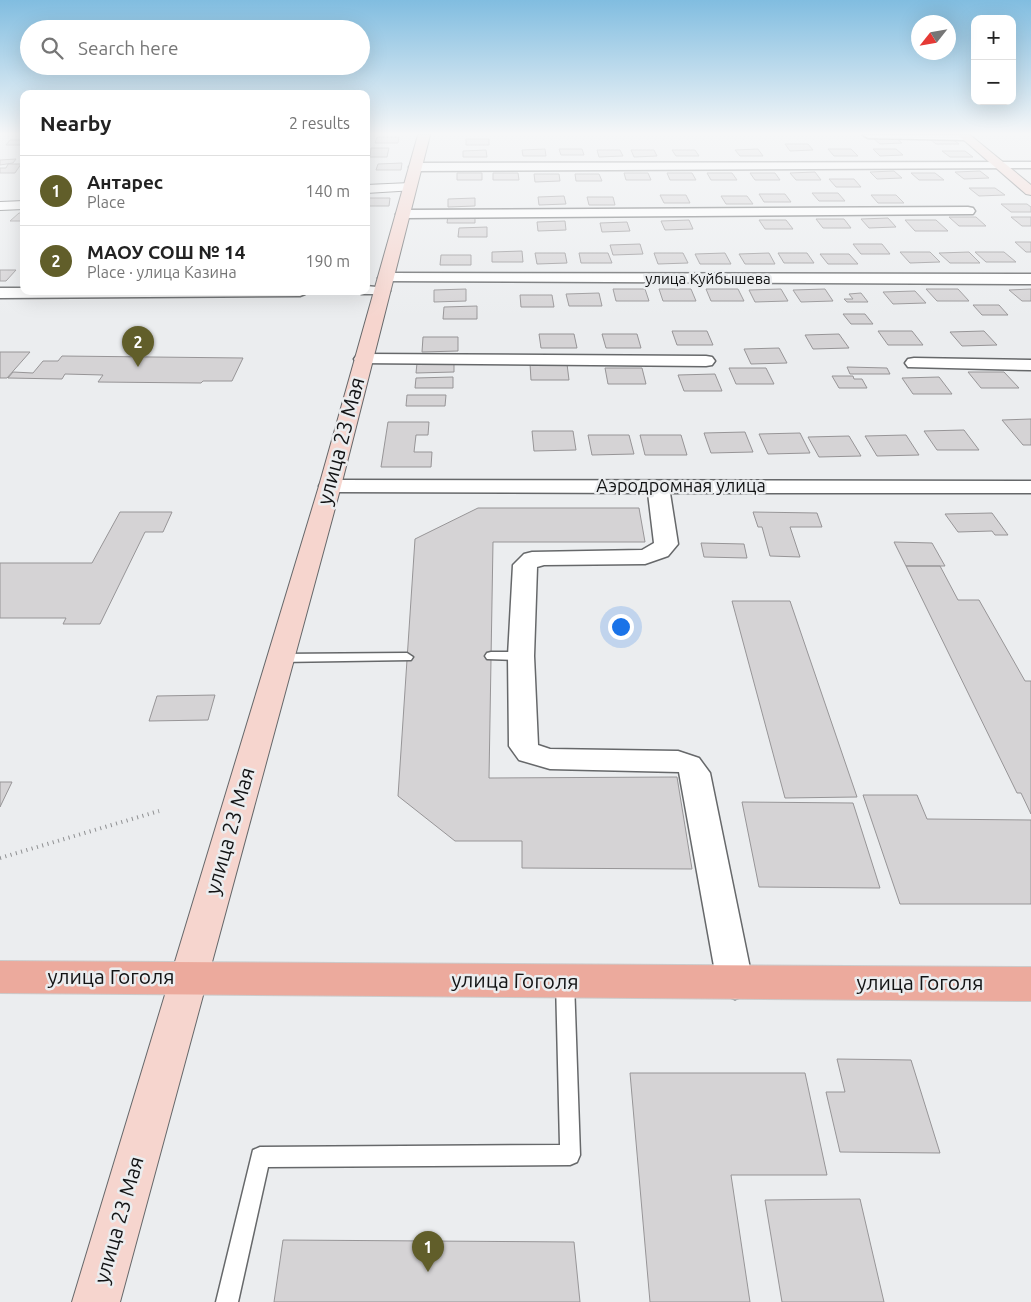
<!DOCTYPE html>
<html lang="en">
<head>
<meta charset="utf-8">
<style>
  body { margin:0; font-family:Ubuntu,sans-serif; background:#f2f2f2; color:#222 }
  .controls { position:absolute; right:15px; top:15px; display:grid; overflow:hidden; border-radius:10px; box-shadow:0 5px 20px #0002 }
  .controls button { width:45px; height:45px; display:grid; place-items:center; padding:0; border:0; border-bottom:1px solid #e0e0e0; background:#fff; color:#222; font:25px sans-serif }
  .compass { position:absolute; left:911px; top:15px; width:45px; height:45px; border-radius:50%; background:#fff; box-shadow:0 5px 20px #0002; rotate:239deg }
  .you { position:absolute; left:620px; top:626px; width:18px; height:18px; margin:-12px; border:4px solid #fff; border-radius:50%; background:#1a73e8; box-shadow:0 0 0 8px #1a73e833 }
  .badge { display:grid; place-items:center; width:32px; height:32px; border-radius:50%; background:#615e2a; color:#fff; font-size:16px; font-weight:700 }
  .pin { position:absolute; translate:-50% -41px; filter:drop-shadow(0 1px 2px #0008) }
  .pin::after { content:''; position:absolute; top:26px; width:18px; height:15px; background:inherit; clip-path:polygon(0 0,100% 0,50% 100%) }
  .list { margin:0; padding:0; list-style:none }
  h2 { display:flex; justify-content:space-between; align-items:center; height:65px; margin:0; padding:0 20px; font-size:21px }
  h2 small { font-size:16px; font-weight:400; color:#767676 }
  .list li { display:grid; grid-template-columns:32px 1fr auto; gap:15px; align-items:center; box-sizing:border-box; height:70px; padding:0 20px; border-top:1px solid #e0e0e0 }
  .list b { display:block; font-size:19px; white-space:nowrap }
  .list p { margin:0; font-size:16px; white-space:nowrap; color:#767676 }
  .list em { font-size:16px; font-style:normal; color:#767676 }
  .icon { flex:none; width:28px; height:28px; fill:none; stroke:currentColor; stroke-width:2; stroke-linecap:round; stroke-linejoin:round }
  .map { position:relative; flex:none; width:1031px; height:1302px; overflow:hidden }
  .search { position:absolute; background:#fff; box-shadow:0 5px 20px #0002; left:20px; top:20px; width:350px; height:55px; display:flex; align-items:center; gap:12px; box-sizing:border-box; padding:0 18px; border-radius:28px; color:#767676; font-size:19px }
  .panel { position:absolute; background:#fff; box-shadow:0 5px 20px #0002; left:20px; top:90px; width:350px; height:205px; border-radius:10px }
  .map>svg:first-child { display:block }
  .building { fill:#d5d3d5; stroke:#979597 }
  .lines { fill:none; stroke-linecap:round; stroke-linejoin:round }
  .service-casing { stroke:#66686a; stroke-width:3 }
  .minor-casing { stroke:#66686a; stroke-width:3 }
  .tertiary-casing { stroke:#66686a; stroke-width:2 }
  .secondary-casing { stroke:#66686a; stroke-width:2 }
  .primary-casing { stroke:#cbcbcb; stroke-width:2 }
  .path { stroke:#8e8f91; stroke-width:4; stroke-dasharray:1 4.5; stroke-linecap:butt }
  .service { fill:#fff; fill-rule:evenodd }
  .minor { fill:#fff; fill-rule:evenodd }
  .tertiary { fill:#fff; fill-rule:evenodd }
  .secondary { fill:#f6d5ce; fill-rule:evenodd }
  .primary { fill:#ecaa9d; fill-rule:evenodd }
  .labels { text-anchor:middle; stroke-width:5; stroke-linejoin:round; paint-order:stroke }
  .far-street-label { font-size:15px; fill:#121314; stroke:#ebedef }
  .street-label { font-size:18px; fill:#121314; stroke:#ebedef }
  .near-street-label { font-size:21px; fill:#121314; stroke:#ebedef }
</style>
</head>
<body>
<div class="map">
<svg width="1031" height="1302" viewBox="0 0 1031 1302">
  <rect width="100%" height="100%" fill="#ebedef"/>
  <path class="building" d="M 377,137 L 399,137 L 398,143 L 375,143 Z
    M 873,138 L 896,138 L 902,143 L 880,144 Z
    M 929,138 L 951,138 L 959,144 L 936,144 Z
    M 466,139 L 489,139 L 489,145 L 466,145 Z
    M 10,140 L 24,140 L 24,141 L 21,145 L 6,145 Z
    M 785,144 L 808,144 L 813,150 L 790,151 Z
    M 371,148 L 389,148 L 387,157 L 370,157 Z
    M 545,149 L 546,156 L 523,156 L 522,150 Z
    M 559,149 L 582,149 L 584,155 L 561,155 Z
    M 758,149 L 763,156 L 740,156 L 735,150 Z
    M 828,149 L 851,149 L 858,156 L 834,156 Z
    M 873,149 L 896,149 L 903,155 L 880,156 Z
    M 486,150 L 487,157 L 463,157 L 463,151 Z
    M 597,150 L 620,150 L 623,156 L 599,157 Z
    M 631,150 L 654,150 L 657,156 L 634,157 Z
    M 672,150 L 695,150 L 699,156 L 676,156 Z
    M 942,151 L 965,151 L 973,157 L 950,157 Z
    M 16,159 L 13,163 L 0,165 L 0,160 Z
    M 402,163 L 401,170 L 376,170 L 378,164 Z
    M 8,164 L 21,164 L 15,173 L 0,173 L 0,168 L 6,168 Z
    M 894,171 L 902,178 L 877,179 L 870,172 Z
    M 980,171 L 989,178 L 964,179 L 955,172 Z
    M 815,172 L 821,180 L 796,180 L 790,173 Z
    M 457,173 L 482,173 L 482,180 L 457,180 Z
    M 493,173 L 518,173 L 519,180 L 493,180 Z
    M 624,173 L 648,173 L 651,180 L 626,180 Z
    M 667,173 L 692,173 L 696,180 L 670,180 Z
    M 707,173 L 732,173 L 737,180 L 711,180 Z
    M 750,173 L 775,173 L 780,180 L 755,180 Z
    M 911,173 L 935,173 L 944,180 L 919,180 Z
    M 534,174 L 559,174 L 560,181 L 535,182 Z
    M 575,174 L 599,174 L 602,181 L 576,181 Z
    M 829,179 L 854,179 L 861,187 L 836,187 Z
    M 969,188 L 995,188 L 1005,195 L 979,196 Z
    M 812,193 L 838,193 L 845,201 L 819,201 Z
    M 759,194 L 785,194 L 791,202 L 764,202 Z
    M 660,195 L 686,195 L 690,203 L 664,203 Z
    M 871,195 L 896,195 L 904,203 L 878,203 Z
    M 564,196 L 566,204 L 539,205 L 538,197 Z
    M 721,196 L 747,196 L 753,204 L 726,204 Z
    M 587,197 L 613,197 L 615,205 L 589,205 Z
    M 366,198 L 390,198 L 389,206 L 366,206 Z
    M 475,198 L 475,206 L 448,207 L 448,199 Z
    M 1001,204 L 1027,204 L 1031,207 L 1031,212 L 1011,212 Z
    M 19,213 L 24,213 L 24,221 L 10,221 Z
    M 475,214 L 475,223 L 447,223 L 448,215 Z
    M 949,217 L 976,217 L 986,226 L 959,226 Z
    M 1011,217 L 1031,217 L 1031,226 L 1022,226 Z
    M 888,218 L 896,227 L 869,228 L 861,219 Z
    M 816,219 L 844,219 L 851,228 L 823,228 Z
    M 689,220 L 693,229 L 665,230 L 661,221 Z
    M 759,220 L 786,220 L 793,229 L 765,229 Z
    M 905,220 L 936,220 L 948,231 L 915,231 Z
    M 565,221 L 566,230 L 538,231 L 537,222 Z
    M 627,222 L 630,231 L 602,232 L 600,223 Z
    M 487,227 L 487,237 L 458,237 L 459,228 Z
    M 1015,242 L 1031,242 L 1031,252 L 1026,252 Z
    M 640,244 L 643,254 L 613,255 L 610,245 Z
    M 853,244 L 882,244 L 890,254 L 861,254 Z
    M 522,251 L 523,262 L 492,262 L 492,252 Z
    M 900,252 L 930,252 L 940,262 L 910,263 Z
    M 969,252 L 980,263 L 950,263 L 939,253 Z
    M 975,252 L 1004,252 L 1016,262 L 986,262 Z
    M 535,253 L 565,253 L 567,263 L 537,264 Z
    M 579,253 L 608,253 L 612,263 L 581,263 Z
    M 654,253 L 683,253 L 688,263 L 658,264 Z
    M 725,253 L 731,264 L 700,264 L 695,254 Z
    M 769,253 L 775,264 L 745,264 L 739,254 Z
    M 778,253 L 807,253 L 814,263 L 784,263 Z
    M 820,254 L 849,254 L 858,264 L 828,264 Z
    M 441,255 L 471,255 L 471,265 L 440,265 Z
    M 0,270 L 16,270 L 6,281 L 0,281 Z
    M 466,289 L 466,301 L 434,302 L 434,290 Z
    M 613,289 L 645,289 L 649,301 L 616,301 Z
    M 659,289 L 691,289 L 696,301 L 663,301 Z
    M 706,289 L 738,289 L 744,301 L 711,301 Z
    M 781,289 L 788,301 L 755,302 L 749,290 Z
    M 825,289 L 833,301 L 801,302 L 793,290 Z
    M 926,289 L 958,289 L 969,301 L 937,301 Z
    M 1031,289 L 1031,301 L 1022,301 L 1009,290 Z
    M 915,291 L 926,303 L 893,304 L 883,292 Z
    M 599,293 L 602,306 L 569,306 L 566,294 Z
    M 861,293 L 868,302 L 847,302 L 844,299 L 853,299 L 849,294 Z
    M 520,295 L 552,295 L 554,307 L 521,307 Z
    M 973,305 L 999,305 L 1008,315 L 982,315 Z
    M 477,306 L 477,319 L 443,319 L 444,307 Z
    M 843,314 L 865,314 L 873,324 L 851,324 Z
    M 672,331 L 707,331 L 713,345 L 677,345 Z
    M 878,331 L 912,331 L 923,345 L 888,345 Z
    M 984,331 L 997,345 L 962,346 L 950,332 Z
    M 539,334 L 574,334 L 577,348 L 541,348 Z
    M 602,334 L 637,334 L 641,348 L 606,348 Z
    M 839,334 L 849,348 L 813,349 L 805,335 Z
    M 423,337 L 458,337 L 458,351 L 422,352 Z
    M 779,348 L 787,363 L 751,364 L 744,349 Z
    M 0,352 L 30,352 L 7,378 L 0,378 Z
    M 62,356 L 243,358 L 232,381 L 203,381 L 201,383 L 98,382 L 103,375 L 65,374 L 62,379 L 8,378 L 13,372 L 33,373 L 43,361 L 58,361 Z
    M 454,362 L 454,372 L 416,373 L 417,363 Z
    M 530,364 L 567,364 L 569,380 L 531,380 Z
    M 847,367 L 887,368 L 890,374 L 850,374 Z
    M 605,368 L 642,368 L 646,384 L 608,384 Z
    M 729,368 L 766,368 L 774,384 L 736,384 Z
    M 968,372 L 1004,372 L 1019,388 L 981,388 Z
    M 715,374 L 722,391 L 684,391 L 678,375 Z
    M 832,376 L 853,376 L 854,379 L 862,379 L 867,388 L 839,388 Z
    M 453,377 L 453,388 L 415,388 L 416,378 Z
    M 939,377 L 952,394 L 913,394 L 902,378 Z
    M 407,395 L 446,395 L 445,406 L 406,406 Z
    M 1031,419 L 1031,445 L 1023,445 L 1002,420 Z
    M 388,422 L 429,422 L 428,435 L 416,435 L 414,452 L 432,452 L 431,467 L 381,467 Z
    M 964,430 L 979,450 L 937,450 L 924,431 Z
    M 532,431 L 573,431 L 576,450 L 534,451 Z
    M 745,432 L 753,452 L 711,453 L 704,433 Z
    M 800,433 L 810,453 L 768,454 L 759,434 Z
    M 588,435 L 629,435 L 634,454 L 592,455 Z
    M 640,435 L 681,435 L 687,455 L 645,455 Z
    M 906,435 L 919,455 L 877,456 L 865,436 Z
    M 849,436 L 861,456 L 819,457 L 808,437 Z
    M 478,508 L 639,508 L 645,542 L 493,542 L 489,778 L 677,777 L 692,869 L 522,868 L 522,841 L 455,841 L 398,796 L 415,539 Z
    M 120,512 L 172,512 L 163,532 L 145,532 L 100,624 L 63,624 L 66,618 L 0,618 L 0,563 L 92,563 Z
    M 753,512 L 817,513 L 822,527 L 790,527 L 800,557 L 770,556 L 762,527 L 758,527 Z
    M 992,513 L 1008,535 L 995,535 L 992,531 L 958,532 L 945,514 Z
    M 894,542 L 932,543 L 945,566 L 906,566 Z
    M 701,543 L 744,544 L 747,558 L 704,557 Z
    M 906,566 L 940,566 L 958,600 L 979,600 L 1025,681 L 1031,681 L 1031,814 L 1021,793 L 1017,793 Z
    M 732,601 L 790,601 L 857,797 L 785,798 Z
    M 215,695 L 208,720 L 149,721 L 157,696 Z
    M 0,782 L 12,782 L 0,807 Z
    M 863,795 L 917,795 L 927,819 L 1031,820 L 1031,904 L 900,904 Z
    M 742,802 L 853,803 L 880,888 L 759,887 Z
    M 837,1059 L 911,1060 L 940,1153 L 840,1152 L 826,1092 L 845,1092 Z
    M 630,1073 L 805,1073 L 827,1175 L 731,1175 L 750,1302 L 650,1302 Z
    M 860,1199 L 884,1302 L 782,1302 L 765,1200 Z
    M 283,1240 L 574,1242 L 580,1302 L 274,1302 Z"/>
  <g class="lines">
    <defs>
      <path id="service" d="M 491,652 L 521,652 L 527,656 L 521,660 L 487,659 L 485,656 L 487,653 Z
        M 407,653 L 413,657 L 411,660 L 279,662 L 273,658 L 279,654 Z
        M 565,974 L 571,976 L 574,981 L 580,1155 L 577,1162 L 570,1165 L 268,1167 L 238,1302 L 216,1302 L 253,1150 L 260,1147 L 560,1145 L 556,981 L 559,976 Z"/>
      <path id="minor" d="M 863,135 L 969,135 L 970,137 L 965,140 L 868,138 Z
        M 1031,162 L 1031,168 L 415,171 L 409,167 L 415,163 Z
        M 968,207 L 973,208 L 975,211 L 973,214 L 403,218 L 396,214 L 403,210 Z
        M 386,273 L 1031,274 L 1031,284 L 381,281 L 378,278 L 381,275 Z
        M 366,286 L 387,288 L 390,291 L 387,294 L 361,294 L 358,291 L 366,291 Z
        M 0,288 L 24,288 L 24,291 L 308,291 L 305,294 L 300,296 L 0,298 Z
        M 363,354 L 706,356 L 712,357 L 715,361 L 712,365 L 706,366 L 357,363 L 354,359 L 357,355 Z
        M 914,358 L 1031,360 L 1031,370 L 908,367 L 905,363 L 908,359 Z
        M 330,480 L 1031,481 L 1031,493 L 670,493 L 678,544 L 668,556 L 645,564 L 544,565 L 537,567 L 534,656 L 538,745 L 550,749 L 678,751 L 699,758 L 710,773 L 753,983 L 748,994 L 735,999 L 722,994 L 717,983 L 679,772 L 550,769 L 519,760 L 509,746 L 508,656 L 513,565 L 524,554 L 532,552 L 642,550 L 654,543 L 648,493 L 330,492 L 322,491 L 319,486 L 322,481 Z"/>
      <path id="tertiary" d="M 410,183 L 415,184 L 416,187 L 415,190 L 366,193 L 366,185 Z
        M 24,201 L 24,209 L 0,210 L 0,202 Z"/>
      <path id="secondary" d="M 418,135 L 430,135 L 341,486 L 120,1302 L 72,1302 L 319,486 Z
        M 958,135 L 970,135 L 1031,185 L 1031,195 L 1026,194 Z"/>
      <path id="primary" d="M 0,961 L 1031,967 L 1031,1001 L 0,993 Z"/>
    </defs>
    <use href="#service" class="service-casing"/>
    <use href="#minor" class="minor-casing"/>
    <use href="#tertiary" class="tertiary-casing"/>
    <use href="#secondary" class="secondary-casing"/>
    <use href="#primary" class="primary-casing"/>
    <path class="path" d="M 0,858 L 159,811"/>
    <use href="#service" class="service"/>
    <use href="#minor" class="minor"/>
    <use href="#tertiary" class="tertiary"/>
    <use href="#secondary" class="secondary"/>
    <use href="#primary" class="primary"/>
  </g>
  <linearGradient id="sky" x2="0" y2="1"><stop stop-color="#81bde0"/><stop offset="0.42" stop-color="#f6f7f8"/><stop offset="1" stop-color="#f6f7f8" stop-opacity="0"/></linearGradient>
  <rect width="1031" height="318" fill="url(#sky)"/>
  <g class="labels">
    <g class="far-street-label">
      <text x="708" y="284">улица Куйбышева</text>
    </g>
    <g class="street-label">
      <text x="681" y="492">Аэродромная улица</text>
    </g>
    <g class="near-street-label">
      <text transform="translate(341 441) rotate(-75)" y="7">улица 23 Мая</text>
      <text transform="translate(230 831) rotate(-74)" y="7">улица 23 Мая</text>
      <text x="111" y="984">улица Гоголя</text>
      <text transform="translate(515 981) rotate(1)" y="7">улица Гоголя</text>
      <text x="920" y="990">улица Гоголя</text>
      <text transform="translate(119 1220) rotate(-74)" y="7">улица 23 Мая</text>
    </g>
  </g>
</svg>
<div class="controls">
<button>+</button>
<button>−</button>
</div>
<svg class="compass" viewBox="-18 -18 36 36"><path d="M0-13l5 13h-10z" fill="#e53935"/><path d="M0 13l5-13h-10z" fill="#767676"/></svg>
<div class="you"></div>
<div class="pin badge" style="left:428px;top:1272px">1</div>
<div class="pin badge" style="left:138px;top:367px">2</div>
<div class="search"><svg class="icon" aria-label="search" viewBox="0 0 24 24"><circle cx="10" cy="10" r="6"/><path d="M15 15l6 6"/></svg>Search here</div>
<section class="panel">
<h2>Nearby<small>2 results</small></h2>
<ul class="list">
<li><span class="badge">1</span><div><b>Антарес</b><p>Place</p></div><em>140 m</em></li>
<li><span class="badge">2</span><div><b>МАОУ СОШ № 14</b><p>Place · улица Казина</p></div><em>190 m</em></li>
</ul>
</section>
</div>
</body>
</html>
